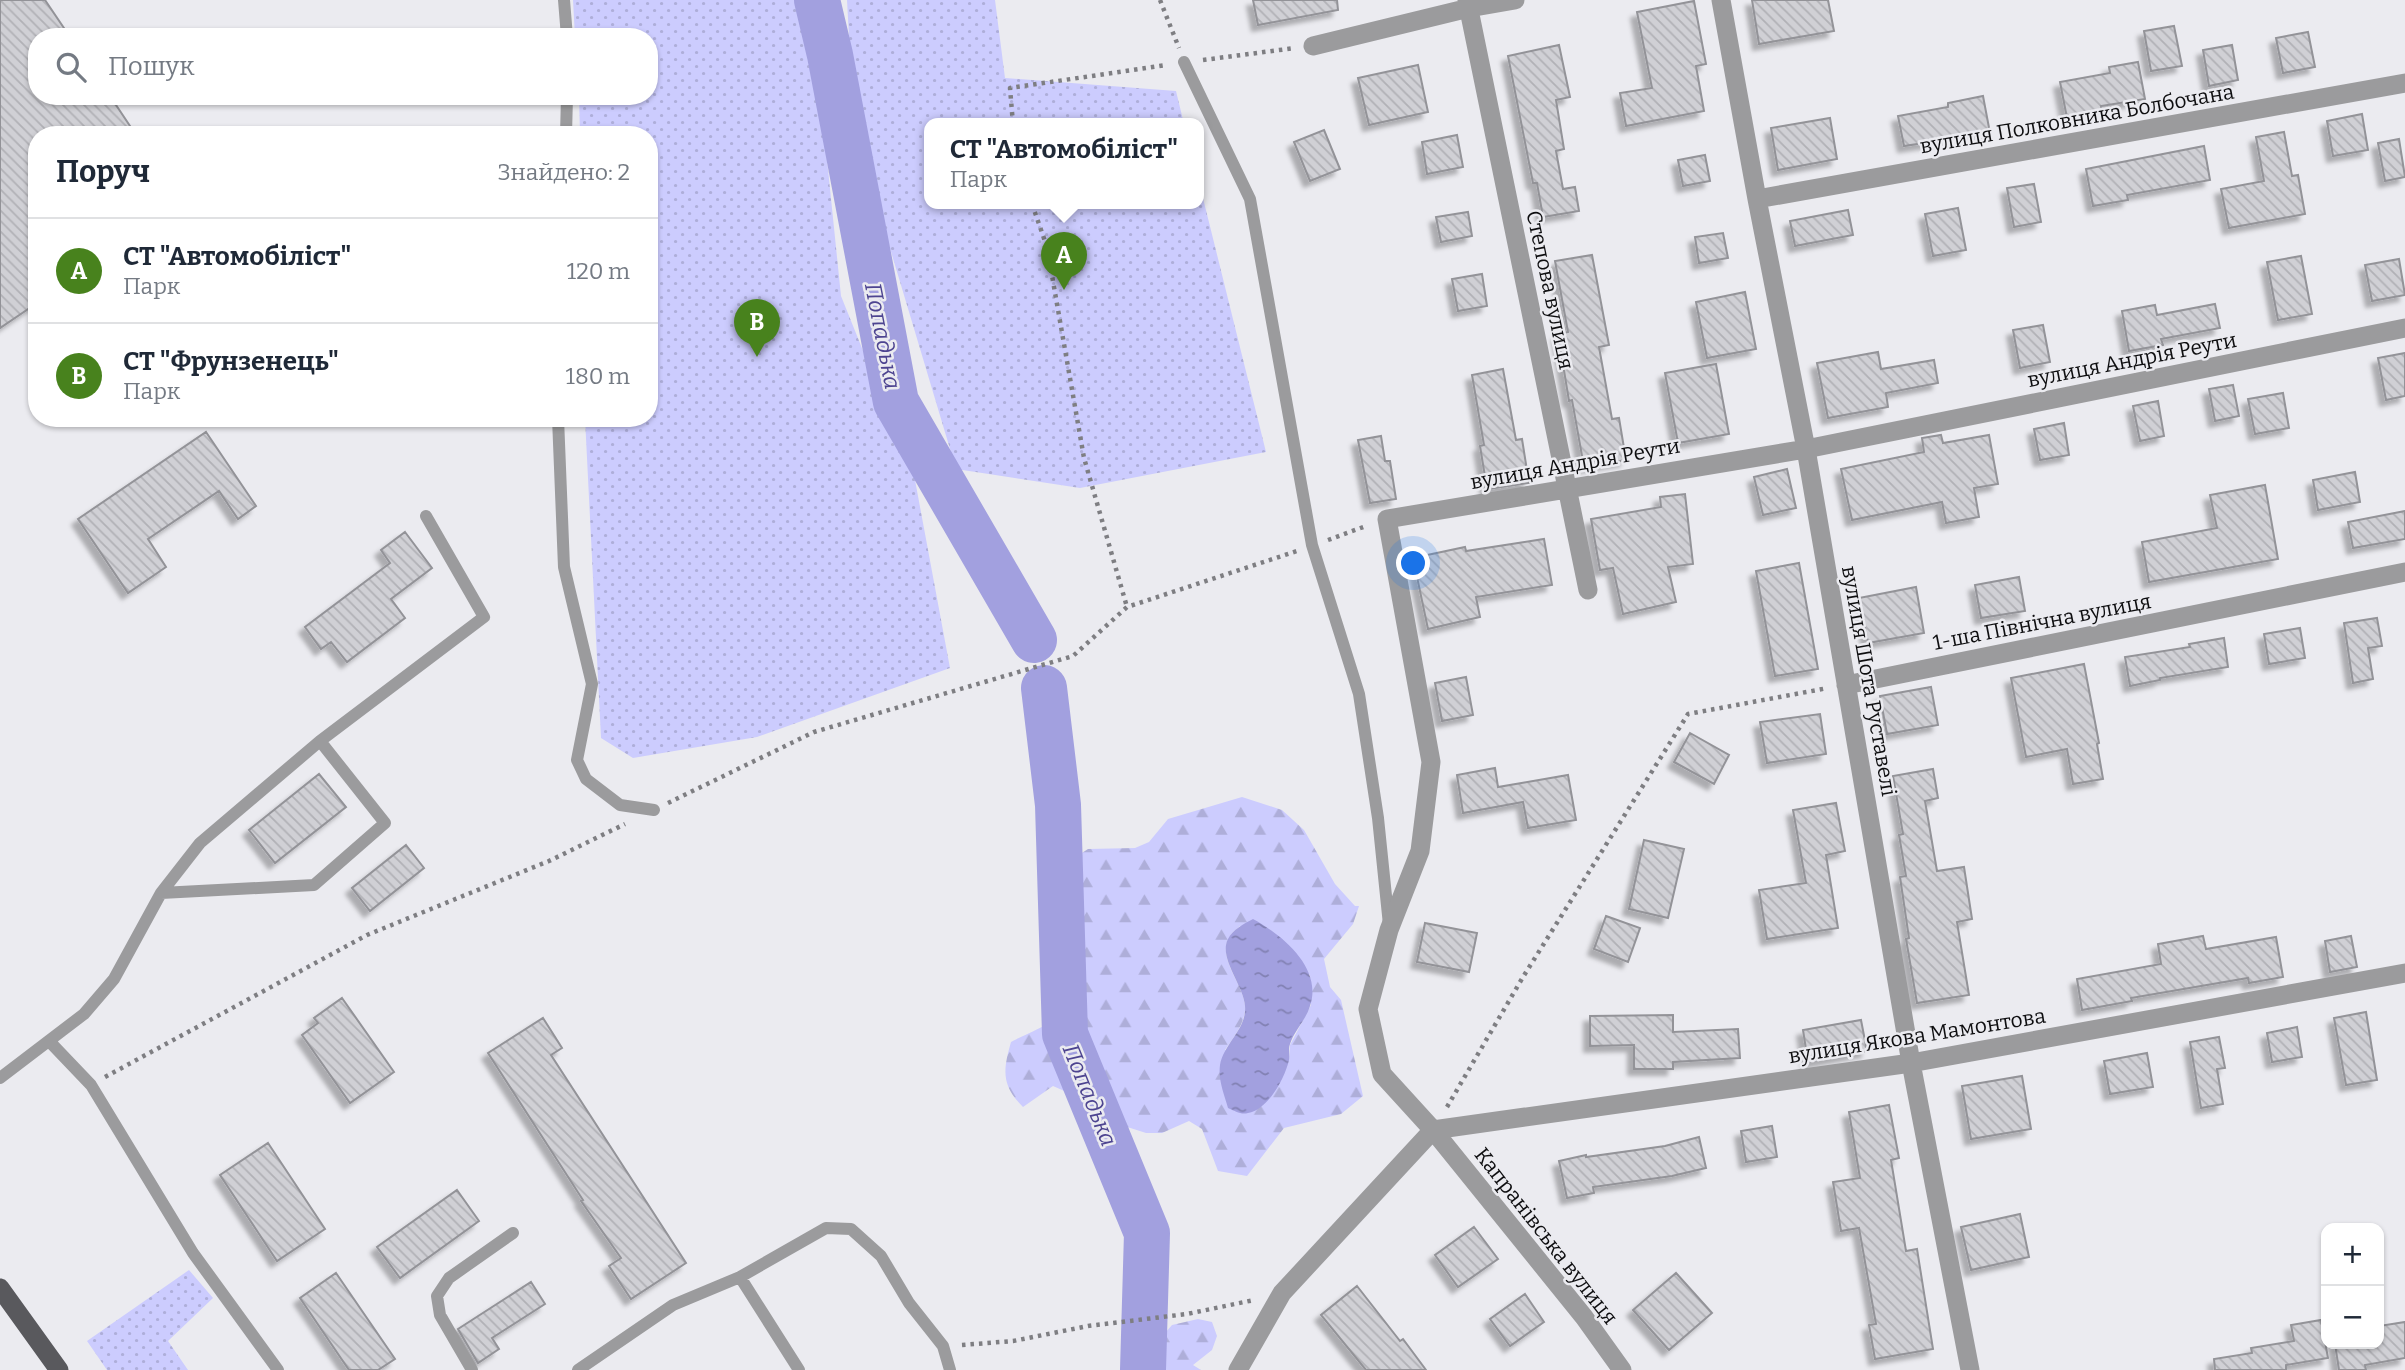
<!DOCTYPE html>
<html lang="uk">
<head>
<meta charset="utf-8">
<style>
  body { margin:0; font-family:Bitter,serif; background:#f2f2f3; color:#1f2937 }
  .controls { position:absolute; right:21px; bottom:21px; display:grid; overflow:hidden; border-radius:14px; box-shadow:0 2px 5px #0004 }
  .controls button { width:63px; height:63px; display:grid; place-items:center; padding:0; border:0; border-bottom:2px solid #e0e1e3; background:#fff; color:#1f2937; font:35px sans-serif }
  .you { position:absolute; left:1414px; top:564px; width:24px; height:24px; margin:-18px; border:5px solid #fff; border-radius:50%; background:#1a73e8; box-shadow:0 0 0 10px #1a73e833 }
  .badge { display:grid; place-items:center; width:46px; height:46px; border-radius:50%; background:#48821d; color:#fff; font-size:23px; font-weight:700 }
  .pin { position:absolute; translate:-50% -58px; filter:drop-shadow(0 2px 4px #0008) }
  .pin::after { content:''; position:absolute; top:37px; width:24px; height:21px; background:inherit; clip-path:polygon(0 0,100% 0,50% 100%) }
  .popup { position:absolute; left:924px; top:118px; width:280px; height:91px; box-sizing:border-box; display:grid; place-content:center; border-radius:14px; background:#fff; filter:drop-shadow(0 2px 5px #0005); font-size:23px; white-space:nowrap; color:#747a83 }
  .popup b { font-size:26px; color:#1f2937 }
  .popup::after { content:''; position:absolute; left:50%; top:100%; margin-left:-14px; border:14px solid transparent; border-top-color:#fff }
  .list { margin:0; padding:0; list-style:none }
  h2 { display:flex; justify-content:space-between; align-items:center; height:91px; margin:0; padding:0 28px; font-size:30px }
  h2 small { font-size:23px; font-weight:400; color:#747a83 }
  .list li { display:grid; grid-template-columns:46px 1fr auto; gap:21px; align-items:center; box-sizing:border-box; height:105px; padding:0 28px; border-top:2px solid #e0e1e3 }
  .list b { display:block; font-size:26px; white-space:nowrap }
  .list p { margin:0; font-size:23px; white-space:nowrap; color:#747a83 }
  .list em { font-size:23px; font-style:normal; color:#747a83 }
  .icon { flex:none; width:38px; height:38px; fill:none; stroke:currentColor; stroke-width:2; stroke-linecap:round; stroke-linejoin:round }
  .map { position:relative; flex:none; width:2405px; height:1370px; overflow:hidden }
  .search { position:absolute; background:#fff; box-shadow:0 2px 5px #0004; left:28px; top:28px; width:630px; height:77px; display:flex; align-items:center; gap:18px; box-sizing:border-box; padding:0 24px; border-radius:28px; color:#747a83; font-size:26px }
  .panel { position:absolute; background:#fff; box-shadow:0 2px 5px #0004; left:28px; top:126px; width:630px; height:301px; border-radius:28px }
  .map>svg:first-child { display:block }
  .grass { fill:url(#grass-dots) }
  .forest { fill:url(#forest-firs); fill-rule:evenodd }
  .water { fill:url(#water-ripples) }
  .lines { fill:none; stroke-linecap:round; stroke-linejoin:round }
  .river { stroke:#a2a0df; stroke-width:46 }
  .building { fill:url(#building-back-hatch); stroke:#939398; stroke-width:2; filter:url(#shadow) }
  .path { stroke:#7e7e82; stroke-width:4.5; stroke-dasharray:3.5 5; stroke-linecap:butt }
  .service { stroke:#9b9b9d; stroke-width:12 }
  .minor { stroke:#9b9b9d; stroke-width:19 }
  .primary { stroke:#59595d; stroke-width:19 }
  .labels { text-anchor:middle; stroke-width:5; stroke-linejoin:round; paint-order:stroke }
  .street-label { font-size:21px; fill:#0e0e10; stroke:#ebebf0 }
  .water-label { font-size:23px; font-style:italic; fill:#4d4490; stroke:#ebebf0 }
</style>
</head>
<body>
<div class="map">
<svg width="2405" height="1370" viewBox="0 0 2405 1370">
  <defs>
    <pattern id="grass-dots" width="8" height="8" patternUnits="userSpaceOnUse" patternTransform="scale(1.75)"><rect width="8" height="8" fill="#ccccfe"/><path d="M2 2h.1M6 6h.1" fill="none" stroke="#aeaed9" stroke-width="1.8" stroke-linecap="round"/></pattern>
    <pattern id="forest-firs" width="22" height="20" patternUnits="userSpaceOnUse" patternTransform="scale(1.75)"><rect width="22" height="20" fill="#ccccfe"/><path d="M5 1l3.5 6h-7zM16 11l3.5 6h-7z" fill="#aeaed9"/></pattern>
    <pattern id="water-ripples" width="26" height="14" patternUnits="userSpaceOnUse" patternTransform="scale(1.75)"><rect width="26" height="14" fill="#a2a0df"/><path d="M2 4q2-2 4 0t4 0M15 11q2-2 4 0t4 0" fill="none" stroke="#8281b3"/></pattern>
    <pattern id="building-back-hatch" width="6" height="6" patternUnits="userSpaceOnUse" patternTransform="scale(1.75)"><rect width="6" height="6" fill="#d0d0d5"/><path d="M-1 5l2 2M0 0l6 6M5-1l2 2" fill="none" stroke="#b1b1b6"/></pattern>
    <filter id="shadow"><feDropShadow dx="-6" dy="6" stdDeviation="2" flood-color="#0004"/></filter>
  </defs>
  <rect width="100%" height="100%" fill="#ebebf0"/>
  <path class="grass" d="M 573,0 L 806,0 L 814,33 L 841,296 L 915,480 L 950,668 L 757,737 L 633,758 L 601,738 L 585,418 L 649,418 L 649,135 L 580,135 L 579,96 L 649,96 L 649,37 L 575,37 Z
    M 847,0 L 995,0 L 1005,78 L 1176,91 L 1184,124 L 929,124 L 929,204 L 1199,204 L 1199,182 L 1266,452 L 1080,488 L 956,469 L 854,128 Z
    M 189,1270 L 213,1298 L 168,1341 L 188,1370 L 107,1370 L 87,1341 Z"/>
  <path class="forest" d="M 1242,797 L 1282,810 L 1304,830 L 1335,884 L 1355,906 L 1359,906 L 1353,924 L 1324,959 L 1330,987 L 1341,1000 L 1363,1096 L 1341,1114 L 1284,1128 L 1247,1176 L 1218,1171 L 1202,1129 L 1189,1121 L 1162,1133 L 1146,1133 L 1118,1124 L 1096,1105 L 1053,1086 L 1023,1107 C 1001,1085 1003,1070 1011,1042 C 1027,1033 1066,1019 1075,1003 C 1091,979 1065,945 1057,922 C 1052,908 1052,889 1050,874 L 1088,849 L 1135,848 L 1149,842 L 1168,819 ZM 1240,926 L 1310,975 L 1311,1005 L 1290,1045 L 1289,1060 L 1225,1050 C 1233,1038 1243,1026 1245,1011 C 1248,989 1216,959 1229,938 C 1231,933 1237,929 1240,926 Z
    M 1198,1319 L 1212,1322 L 1217,1336 L 1212,1350 L 1193,1365 L 1201,1370 L 1133,1370 L 1172,1325 Z"/>
  <path class="water" d="M 1253,919 C 1282,935 1323,968 1310,1006 C 1306,1020 1294,1031 1290,1044 C 1288,1049 1290,1055 1289,1060 C 1285,1078 1268,1110 1248,1113 C 1241,1115 1235,1111 1228,1108 C 1224,1094 1218,1080 1220,1065 C 1224,1043 1247,1029 1245,1006 C 1244,986 1218,958 1228,939 C 1232,930 1245,923 1253,919 Z"/>
  <g class="lines">
    <path class="river" d="M 817,0 L 830,55 L 896,402 L 1034,640
      M 1044,688 L 1058,805 L 1065,1034 L 1147,1233 L 1143,1370"/>
  </g>
  <path class="building" d="M 0,0 L 45,0 L 70,37 L 37,37 L 37,96 L 110,96 L 136,135 L 37,135 L 37,303 L 0,328 Z
    M 1253,0 L 1337,0 L 1338,10 L 1258,25 Z
    M 1752,0 L 1828,0 L 1834,31 L 1759,44 Z
    M 1694,1 L 1706,64 L 1696,66 L 1704,111 L 1626,126 L 1620,93 L 1652,88 L 1637,12 Z
    M 2174,26 L 2182,66 L 2151,71 L 2144,31 Z
    M 2308,32 L 2315,67 L 2283,73 L 2276,38 Z
    M 1559,45 L 1570,97 L 1556,100 L 1564,149 L 1556,151 L 1563,189 L 1575,187 L 1579,211 L 1543,217 L 1537,183 L 1533,183 L 1508,56 Z
    M 2232,45 L 2238,80 L 2209,86 L 2203,50 Z
    M 2138,62 L 2145,99 L 2101,106 L 2102,111 L 2067,118 L 2060,82 L 2110,73 L 2109,67 Z
    M 1418,65 L 1428,112 L 1369,125 L 1358,78 Z
    M 1983,96 L 1990,133 L 1904,146 L 1898,116 L 1948,107 L 1948,103 Z
    M 2362,114 L 2368,150 L 2333,156 L 2327,121 Z
    M 1830,118 L 1837,159 L 1778,170 L 1771,128 Z
    M 1324,130 L 1340,169 L 1310,181 L 1294,142 Z
    M 2284,132 L 2292,176 L 2298,175 L 2305,214 L 2229,228 L 2221,189 L 2264,181 L 2256,137 Z
    M 1457,135 L 1463,167 L 1427,174 L 1422,142 Z
    M 2399,139 L 2405,177 L 2385,181 L 2378,143 Z
    M 2204,146 L 2210,180 L 2127,195 L 2128,200 L 2093,206 L 2086,169 Z
    M 1705,155 L 1710,181 L 1683,186 L 1678,160 Z
    M 2034,184 L 2041,222 L 2014,227 L 2007,188 Z
    M 1958,208 L 1966,250 L 1933,256 L 1925,214 Z
    M 1848,210 L 1853,235 L 1795,246 L 1790,221 Z
    M 1468,212 L 1472,236 L 1441,242 L 1436,217 Z
    M 1723,233 L 1728,258 L 1699,263 L 1695,237 Z
    M 1592,255 L 1609,345 L 1599,347 L 1612,419 L 1619,418 L 1626,460 L 1584,467 L 1572,400 L 1569,401 L 1558,334 L 1568,332 L 1555,261 Z
    M 2301,256 L 2312,314 L 2278,320 L 2267,262 Z
    M 2399,259 L 2405,295 L 2372,301 L 2365,265 Z
    M 1482,274 L 1487,306 L 1458,311 L 1452,279 Z
    M 1745,292 L 1756,349 L 1707,358 L 1696,302 Z
    M 2215,304 L 2220,328 L 2161,339 L 2163,345 L 2129,351 L 2122,311 L 2155,305 L 2157,315 Z
    M 2043,325 L 2050,362 L 2020,368 L 2013,330 Z
    M 1878,352 L 1881,369 L 1934,360 L 1938,383 L 1886,393 L 1888,407 L 1828,418 L 1817,363 Z
    M 2405,353 L 2405,396 L 2386,400 L 2378,358 Z
    M 1716,364 L 1729,434 L 1678,443 L 1665,373 Z
    M 1503,369 L 1516,440 L 1522,439 L 1529,483 L 1487,489 L 1480,446 L 1484,445 L 1472,375 Z
    M 2233,385 L 2239,416 L 2215,421 L 2209,389 Z
    M 2283,393 L 2289,428 L 2255,434 L 2248,399 Z
    M 2158,401 L 2164,436 L 2140,441 L 2133,406 Z
    M 2064,423 L 2069,455 L 2040,460 L 2034,429 Z
    M 206,432 L 256,506 L 238,519 L 219,491 L 148,539 L 166,567 L 128,593 L 78,519 Z
    M 1941,435 L 1943,443 L 1989,435 L 1998,484 L 1974,488 L 1979,517 L 1946,523 L 1942,502 L 1852,520 L 1841,469 L 1924,452 L 1922,438 Z
    M 1381,436 L 1385,461 L 1390,461 L 1396,499 L 1370,503 L 1358,440 Z
    M 1787,469 L 1796,508 L 1763,515 L 1754,477 Z
    M 2355,472 L 2360,502 L 2318,510 L 2313,480 Z
    M 2265,485 L 2278,559 L 2149,582 L 2142,542 L 2217,528 L 2210,495 Z
    M 1685,494 L 1693,564 L 1668,567 L 1676,602 L 1623,614 L 1613,568 L 1600,570 L 1591,519 L 1661,507 L 1660,497 Z
    M 2405,511 L 2405,539 L 2353,548 L 2348,522 Z
    M 405,532 L 432,568 L 391,599 L 405,618 L 347,662 L 331,642 L 321,649 L 305,627 L 390,563 L 381,550 Z
    M 1544,539 L 1552,585 L 1476,597 L 1480,617 L 1428,629 L 1413,558 L 1465,547 L 1466,551 Z
    M 1799,563 L 1818,669 L 1775,676 L 1756,571 Z
    M 2019,577 L 2025,611 L 1981,618 L 1975,585 Z
    M 1916,587 L 1924,633 L 1868,643 L 1859,598 Z
    M 2377,618 L 2382,646 L 2368,648 L 2373,679 L 2353,683 L 2344,623 Z
    M 2300,628 L 2305,658 L 2269,664 L 2264,634 Z
    M 2224,638 L 2228,667 L 2160,678 L 2160,680 L 2130,686 L 2125,657 L 2190,647 L 2189,644 Z
    M 2084,664 L 2099,743 L 2097,744 L 2103,779 L 2073,784 L 2067,749 L 2026,757 L 2011,678 Z
    M 1466,677 L 1473,715 L 1442,721 L 1435,683 Z
    M 1931,687 L 1938,725 L 1887,734 L 1880,696 Z
    M 1820,714 L 1826,754 L 1767,763 L 1760,722 Z
    M 1690,733 L 1729,755 L 1714,784 L 1674,762 Z
    M 1495,768 L 1498,787 L 1568,775 L 1576,820 L 1528,828 L 1523,802 L 1463,813 L 1457,775 Z
    M 1933,769 L 1938,798 L 1925,801 L 1937,871 L 1964,867 L 1972,919 L 1957,922 L 1969,995 L 1917,1003 L 1906,939 L 1909,938 L 1900,877 L 1906,876 L 1899,835 L 1903,834 L 1893,776 Z
    M 319,774 L 346,807 L 275,863 L 249,830 Z
    M 1836,803 L 1845,851 L 1826,855 L 1838,928 L 1767,939 L 1759,890 L 1806,883 L 1793,810 Z
    M 1644,840 L 1684,849 L 1668,918 L 1629,909 Z
    M 406,845 L 424,868 L 370,911 L 352,888 Z
    M 1606,916 L 1640,928 L 1628,962 L 1594,949 Z
    M 1425,923 L 1477,933 L 1469,972 L 1417,962 Z
    M 2203,936 L 2206,949 L 2276,937 L 2283,977 L 2249,983 L 2248,978 L 2131,998 L 2132,1001 L 2082,1010 L 2077,979 L 2161,964 L 2158,944 Z
    M 2351,936 L 2357,967 L 2330,972 L 2325,941 Z
    M 342,998 L 394,1072 L 350,1103 L 302,1035 L 318,1023 L 314,1018 Z
    M 2366,1012 L 2377,1080 L 2346,1085 L 2334,1018 Z
    M 1673,1015 L 1673,1032 L 1738,1029 L 1740,1058 L 1673,1062 L 1673,1069 L 1634,1069 L 1634,1045 L 1590,1046 L 1590,1016 Z
    M 543,1018 L 562,1048 L 551,1055 L 686,1263 L 631,1299 L 609,1266 L 621,1258 L 581,1201 L 583,1200 L 488,1053 Z
    M 1861,1020 L 1867,1051 L 1808,1062 L 1803,1030 Z
    M 2297,1027 L 2302,1057 L 2272,1062 L 2267,1033 Z
    M 2219,1037 L 2225,1068 L 2217,1069 L 2223,1104 L 2201,1108 L 2190,1042 Z
    M 2147,1053 L 2153,1087 L 2110,1094 L 2104,1061 Z
    M 2022,1076 L 2031,1129 L 1971,1139 L 1962,1086 Z
    M 1889,1105 L 1899,1158 L 1891,1160 L 1906,1251 L 1917,1249 L 1933,1349 L 1875,1359 L 1869,1325 L 1876,1324 L 1859,1228 L 1841,1231 L 1833,1182 L 1860,1178 L 1849,1112 Z
    M 1772,1126 L 1777,1157 L 1746,1162 L 1741,1131 Z
    M 1699,1137 L 1706,1168 L 1672,1176 L 1593,1187 L 1594,1193 L 1567,1198 L 1559,1161 L 1586,1155 L 1586,1157 L 1665,1146 Z
    M 268,1143 L 325,1229 L 277,1261 L 220,1175 Z
    M 457,1190 L 479,1221 L 400,1278 L 377,1247 Z
    M 2020,1214 L 2029,1257 L 1971,1270 L 1961,1227 Z
    M 1474,1227 L 1498,1259 L 1458,1287 L 1435,1255 Z
    M 336,1273 L 395,1359 L 378,1370 L 349,1370 L 300,1298 Z
    M 1676,1273 L 1712,1313 L 1669,1350 L 1633,1310 Z
    M 531,1282 L 545,1304 L 492,1338 L 499,1349 L 478,1363 L 458,1329 Z
    M 1357,1286 L 1400,1341 L 1403,1339 L 1426,1370 L 1366,1370 L 1321,1315 Z
    M 1525,1294 L 1544,1322 L 1510,1346 L 1490,1319 Z
    M 2321,1320 L 2328,1358 L 2286,1365 L 2286,1370 L 2215,1370 L 2214,1359 L 2252,1353 L 2251,1348 L 2294,1341 L 2291,1325 Z
    M 2405,1322 L 2405,1358 L 2365,1365 L 2366,1370 L 2339,1370 L 2335,1344 L 2379,1344 L 2379,1326 Z"/>
  <g class="lines">
    <path class="path" d="M 1160,0 L 1179,48
      M 1203,60 L 1295,48
      M 1013,124 L 1010,88 L 1166,65
      M 1032,204 L 1047,247 L 1084,458 L 1127,607
      M 1328,540 L 1366,526
      M 668,803 L 814,732 L 1073,656 L 1127,607 L 1297,551
      M 105,1077 L 367,935 L 549,861 L 625,824
      M 1447,1107 L 1523,977 L 1688,714 L 1828,688
      M 962,1345 L 1013,1341 L 1088,1326 L 1187,1314 L 1254,1300"/>
    <path class="service" d="M 564,0 L 567,37
      M 1184,62 L 1250,199 L 1312,545 L 1359,694 L 1378,818 L 1389,925
      M 566,135 L 567,96
      M 558,418 L 564,567 L 592,684 L 577,760 L 586,779 L 620,805 L 654,810
      M 161,893 L 200,843 L 320,741
      M 49,1041 L 91,1085 L 193,1253 L 278,1370
      M 0,1078 L 84,1014 L 114,979 L 161,893 L 314,885 L 385,823 L 320,741 L 484,617 L 426,516
      M 740,1277 L 799,1370
      M 472,1370 L 440,1315 L 437,1296 L 449,1278 L 513,1233
      M 578,1370 L 673,1305 L 740,1277 L 826,1228 L 851,1229 L 881,1256 L 909,1303 L 943,1346 L 950,1370"/>
    <path class="minor" d="M 1467,0 L 1588,590
      M 1721,0 L 1757,199 L 1806,449 L 1911,1063 L 1970,1370
      M 1313,46 L 1469,8 L 1515,0
      M 1757,199 L 2405,83
      M 1846,685 L 2405,572
      M 1433,1130 L 1911,1063 L 2405,973
      M 1238,1370 L 1282,1293 L 1433,1130
      M 1622,1370 L 1584,1317 L 1433,1130 L 1382,1074 L 1368,1009 L 1389,930 L 1420,851 L 1431,762 L 1387,519 L 1806,449 L 2405,328"/>
    <path class="primary" d="M 0,1288 L 59,1370"/>
  </g>
  <g class="labels">
    <g class="street-label">
      <text transform="translate(2077 119) rotate(-10)" y="7">вулиця Полковника Болбочана</text>
      <text transform="translate(1550 290) rotate(78)" y="7">Степова вулиця</text>
      <text transform="translate(2132 360) rotate(-11)" y="7">вулиця Андрія Реути</text>
      <text transform="translate(1575 464) rotate(-10)" y="7">вулиця Андрія Реути</text>
      <text transform="translate(2042 622) rotate(-11)" y="7">1-ша Північна вулиця</text>
      <text transform="translate(1869 681) rotate(80)" y="7">вулиця Шота Руставелі</text>
      <text transform="translate(1917 1036) rotate(-9)" y="7">вулиця Якова Мамонтова</text>
      <text transform="translate(1546 1236) rotate(52)" y="7">Капранівська вулиця</text>
    </g>
    <g class="water-label">
      <text transform="translate(883 336) rotate(79)" y="8">Попадька</text>
      <text transform="translate(1090 1095) rotate(68)" y="8">Попадька</text>
    </g>
  </g>
</svg>
<div class="controls">
<button>+</button>
<button>−</button>
</div>
<div class="you"></div>
<div class="pin badge" style="left:1064px;top:290px">A</div>
<div class="popup"><b>СТ &quot;Автомобіліст&quot;</b>Парк</div>
<div class="pin badge" style="left:757px;top:357px">B</div>
<div class="search"><svg class="icon" aria-label="search" viewBox="0 0 24 24"><circle cx="10" cy="10" r="6"/><path d="M15 15l6 6"/></svg>Пошук</div>
<section class="panel">
<h2>Поруч<small>Знайдено: 2</small></h2>
<ul class="list">
<li><span class="badge">A</span><div><b>СТ &quot;Автомобіліст&quot;</b><p>Парк</p></div><em>120 m</em></li>
<li><span class="badge">B</span><div><b>СТ &quot;Фрунзенець&quot;</b><p>Парк</p></div><em>180 m</em></li>
</ul>
</section>
</div>
</body>
</html>
